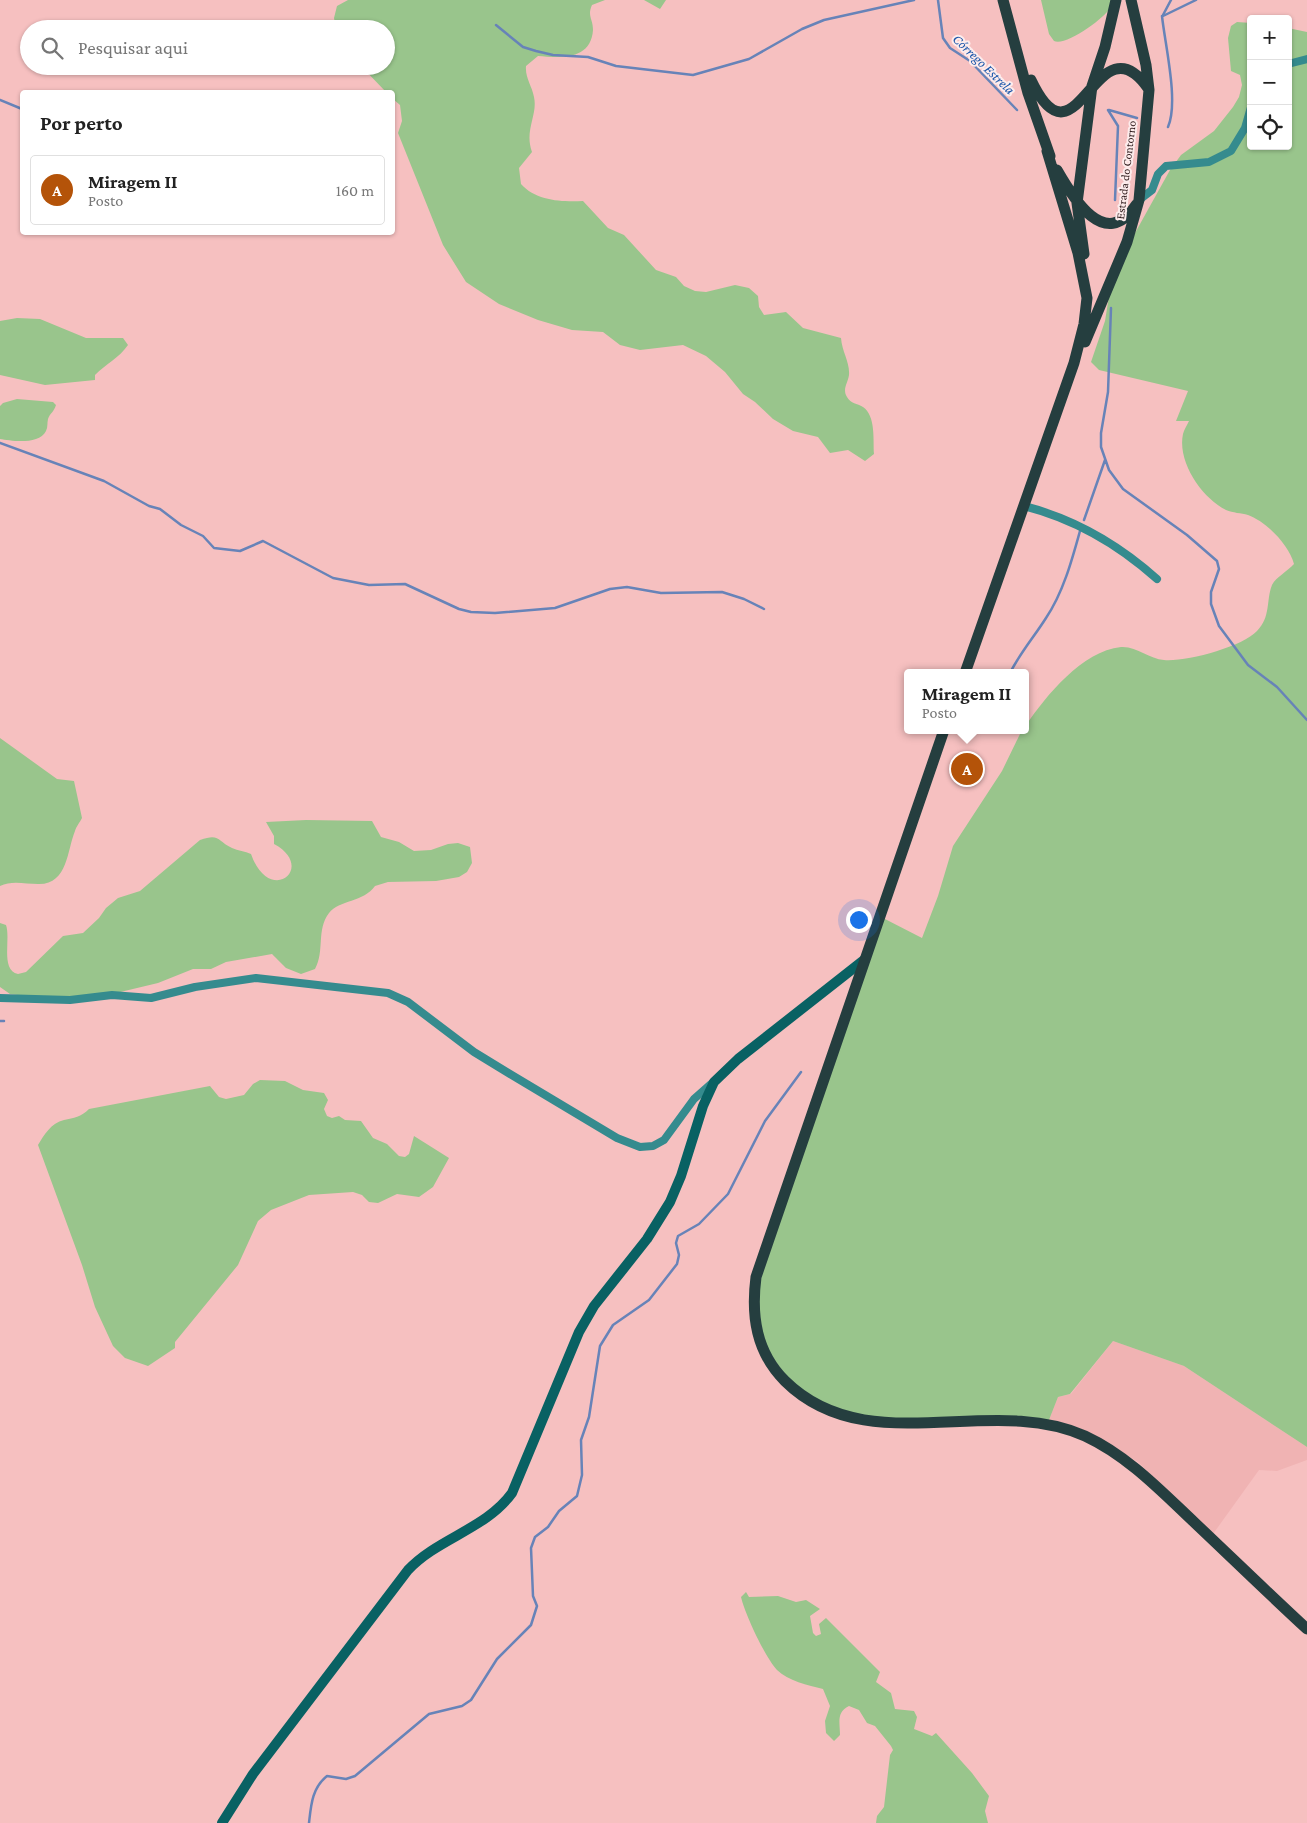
<!DOCTYPE html>
<html lang="pt">
<head>
<meta charset="utf-8">
<style>
  body { margin:0; font-family:"Crimson Pro",serif; background:#f6f6f6; color:#222 }
  .controls { position:absolute; right:15px; top:15px; display:grid; overflow:hidden; border-radius:5px; box-shadow:0 1px 4px #0004 }
  .controls button { width:45px; height:45px; display:grid; place-items:center; padding:0; border:0; border-bottom:1px solid #e0e0e0; background:#fff; color:#222; font:25px sans-serif }
  .you { position:absolute; left:858px; top:919px; width:18px; height:18px; margin:-12px; border:4px solid #fff; border-radius:50%; background:#1a73e8; box-shadow:0 0 0 8px #1a73e833 }
  .badge { display:grid; place-items:center; width:32px; height:32px; border-radius:50%; background:#b45309; color:#fff; font-size:16px; font-weight:700 }
  .pin { position:absolute; translate:-50% -50%; border:2px solid #fff; box-shadow:0 1px 5px #0006 }
  .popup { position:absolute; left:904px; top:669px; width:125px; height:65px; box-sizing:border-box; display:grid; place-content:center; border-radius:5px; background:#fff; filter:drop-shadow(0 1px 4px #0005); font-size:16px; white-space:nowrap; color:#767676 }
  .popup b { font-size:19px; color:#222 }
  .popup::after { content:''; position:absolute; left:50%; top:100%; margin-left:-10px; border:10px solid transparent; border-top-color:#fff }
  .list { margin:0; padding:0; list-style:none }
  h2 { display:flex; justify-content:space-between; align-items:center; height:65px; margin:0; padding:0 20px; font-size:21px }
  h2 small { font-size:16px; font-weight:400; color:#767676 }
  .list li { display:grid; grid-template-columns:32px 1fr auto; gap:15px; align-items:center; box-sizing:border-box; height:70px; margin:0 10px 10px; padding:0 10px; border:1px solid #e0e0e0; border-radius:5px }
  .list b { display:block; font-size:19px; white-space:nowrap }
  .list p { margin:0; font-size:16px; white-space:nowrap; color:#767676 }
  .list em { font-size:16px; font-style:normal; color:#767676 }
  .icon { flex:none; width:28px; height:28px; fill:none; stroke:currentColor; stroke-width:2; stroke-linecap:round; stroke-linejoin:round }
  .map { position:relative; flex:none; width:1307px; height:1823px; overflow:hidden }
  .search { position:absolute; background:#fff; box-shadow:0 1px 4px #0004; left:20px; top:20px; width:375px; height:55px; display:flex; align-items:center; gap:12px; box-sizing:border-box; padding:0 18px; border-radius:28px; color:#767676; font-size:19px }
  .panel { position:absolute; background:#fff; box-shadow:0 1px 4px #0004; left:20px; top:90px; width:375px; height:145px; border-radius:5px }
  .map>svg:first-child { display:block }
  .built { fill:#f0b3b3 }
  .green { fill:#99c58c }
  .lines { fill:none; stroke-linecap:round; stroke-linejoin:round }
  .stream { stroke:#6783b8; stroke-width:2.5 }
  .street { stroke:#358b8e; stroke-width:8 }
  .secondary { stroke:#096163; stroke-width:10 }
  .primary { stroke:#253e3f; stroke-width:11 }
  .labels { text-anchor:middle; stroke-width:4; stroke-linejoin:round; paint-order:stroke }
  .street-label { font-size:12px; fill:#301c1d; stroke:#fdecec }
  .water-label { font-size:14px; font-style:italic; fill:#1854a9; stroke:#fdecec }
</style>
</head>
<body>
<div class="map">
<svg width="1307" height="1823" viewBox="0 0 1307 1823">
  <rect width="100%" height="100%" fill="#f6c0c0"/>
  <path class="built" d="M 1113,1341 L 1184,1366 L 1307,1447 L 1307,1460 L 1277,1471 L 1259,1470 L 1213,1534 L 1138,1462 L 1091,1433 L 1071,1425 L 1049,1420 L 1058,1397 L 1071,1394 Z"/>
  <path class="green" d="M 348,0 L 605,0 L 592,5 C 587,16 593,19 593,30 C 591,60 561,58 538,56 L 526,66 C 525,78 532,86 534,97 C 538,115 524,130 532,152 L 519,168 L 521,184 C 536,201 562,202 583,201 L 608,228 L 624,235 L 656,270 L 676,277 L 684,286 L 695,291 L 706,292 L 735,285 L 749,288 L 758,296 L 759,307 L 764,315 L 786,312 L 803,328 L 841,338 C 842,352 850,362 849,375 C 848,383 842,389 847,397 C 851,404 857,403 863,407 C 876,416 873,440 874,454 L 865,461 L 848,450 L 830,453 L 818,437 L 793,431 L 773,419 L 755,402 L 743,394 L 725,372 L 706,356 L 683,345 L 640,350 L 620,345 L 603,332 L 572,330 L 538,320 L 499,304 L 466,282 L 443,245 L 398,133 L 402,121 L 400,105 L 393,99 L 392,92 L 386,92 L 361,66 L 386,66 L 386,29 L 336,29 L 334,18 L 337,6 Z
    M 644,0 L 666,0 L 660,9 Z
    M 1041,0 L 1112,0 C 1112,3 1112,6 1110,8 C 1105,18 1065,47 1054,41 L 1049,34 Z
    M 1237,22 L 1251,23 L 1251,146 L 1288,146 L 1288,28 L 1307,32 L 1307,1447 L 1184,1366 L 1113,1341 L 1070,1394 L 1058,1397 L 1049,1420 L 897,1419 L 849,1414 L 796,1390 L 761,1341 L 757,1285 L 883,918 L 922,938 L 938,896 L 953,846 L 1002,771 L 1020,734 L 1022,730 L 1026,730 L 1026,725 C 1046,696 1082,651 1121,647 C 1137,646 1149,659 1164,660 C 1186,662 1242,647 1257,631 C 1271,617 1266,600 1272,585 C 1276,577 1288,571 1294,564 C 1289,545 1267,522 1248,515 C 1241,513 1233,513 1226,510 C 1202,498 1177,462 1183,434 C 1184,430 1187,425 1189,421 L 1176,421 L 1188,391 L 1099,370 L 1091,362 L 1105,321 L 1110,290 L 1135,233 L 1170,170 L 1181,155 L 1214,131 L 1233,107 L 1239,97 L 1242,85 L 1240,75 L 1231,71 L 1228,38 L 1231,26 Z
    M 17,318 L 40,319 L 86,338 L 123,338 L 128,345 C 119,358 106,364 95,375 L 95,380 L 45,385 L 0,375 L 0,321 Z
    M 17,399 L 53,402 L 56,405 C 54,412 50,413 48,419 C 47,423 48,427 46,431 C 39,445 12,441 0,439 L 0,406 L 3,403 Z
    M 0,738 L 57,779 L 74,781 L 82,818 C 80,822 76,827 75,831 C 67,850 68,885 38,884 C 25,884 12,880 0,886 Z
    M 306,820 L 372,821 L 381,837 L 399,842 L 414,851 L 431,850 L 448,844 L 458,843 L 470,847 L 472,863 L 467,872 L 459,877 L 436,881 L 388,882 L 375,886 C 364,902 339,900 329,913 C 316,930 325,951 315,969 L 301,974 L 286,968 L 272,954 L 226,962 L 211,969 L 193,969 L 158,983 L 112,994 L 56,1000 L 10,994 L 0,987 L 0,923 L 6,925 C 11,939 0,970 18,974 L 26,972 L 63,936 L 83,933 L 99,918 L 106,908 L 118,898 L 140,891 L 200,840 C 220,833 217,841 232,848 C 238,851 245,851 251,854 C 270,907 317,867 274,844 L 274,836 L 266,822 Z
    M 260,1080 L 285,1081 L 303,1090 L 324,1093 L 328,1100 L 324,1109 L 327,1116 L 332,1118 L 339,1116 L 345,1120 L 361,1121 L 373,1138 L 387,1144 L 399,1156 L 405,1157 L 409,1154 L 414,1136 L 449,1158 L 433,1187 L 419,1197 L 397,1194 L 378,1203 L 369,1202 L 362,1195 L 353,1192 L 309,1195 L 271,1210 L 258,1221 L 238,1265 L 175,1342 L 175,1348 L 148,1366 L 125,1358 L 113,1346 L 95,1307 L 82,1265 L 38,1145 C 44,1135 51,1123 64,1120 C 74,1118 81,1117 89,1109 L 210,1086 L 219,1097 L 226,1099 L 244,1095 L 253,1084 Z
    M 746,1592 L 749,1597 L 778,1596 L 796,1602 L 806,1600 L 820,1609 L 810,1616 L 813,1633 L 816,1636 L 821,1634 L 819,1624 L 826,1618 L 880,1672 L 876,1682 L 891,1693 L 895,1709 L 914,1711 L 917,1717 L 914,1729 L 932,1736 L 936,1733 L 972,1773 L 989,1796 L 985,1811 L 988,1823 L 876,1823 L 877,1816 L 884,1807 L 890,1755 L 893,1750 L 891,1746 L 875,1726 L 867,1723 L 859,1710 L 849,1706 C 836,1712 840,1723 840,1735 L 834,1741 L 826,1733 L 825,1721 L 830,1706 L 823,1689 C 808,1685 788,1681 777,1670 C 765,1657 745,1614 741,1597 Z"/>
  <g class="lines">
    <path class="stream" d="M 938,0 L 943,38 L 950,48 L 970,61 L 1017,110
      M 1163,15 L 1171,0
      M 1162,16 C 1165,45 1179,102 1168,127
      M 1163,16 L 1196,0
      M 496,25 L 523,47 L 536,51 L 553,55 L 588,57 L 616,66 L 693,75 L 749,59 L 802,29 L 824,20 L 914,0
      M 0,100 L 22,109
      M 1108,110 L 1118,126 L 1115,200
      M 1109,110 L 1137,118
      M 1111,308 L 1108,392 L 1101,433 L 1101,447 L 1109,470 L 1123,489 L 1187,535 L 1217,561 L 1219,569 L 1211,592 L 1211,604 L 1219,626 L 1248,665 L 1277,687 L 1307,720
      M 0,443 L 104,481 L 149,506 L 160,509 L 181,525 L 203,536 L 214,548 L 240,551 L 263,541 L 333,578 L 369,585 L 405,584 L 459,609 L 471,612 L 495,613 L 555,608 L 610,589 L 627,587 L 661,593 L 722,592 L 744,599 L 764,609
      M 1084,520 L 1105,460
      M 1010,673 C 1020,653 1034,637 1046,618 C 1063,593 1072,560 1080,531
      M 0,1021 L 4,1021
      M 309,1823 C 311,1805 312,1788 327,1776 L 346,1779 L 355,1776 L 429,1714 L 462,1706 L 471,1700 L 497,1659 L 531,1625 L 537,1606 L 533,1596 L 531,1548 L 535,1537 L 548,1527 L 559,1511 L 577,1496 L 582,1475 L 581,1440 L 589,1417 L 600,1346 L 613,1325 L 649,1300 L 677,1264 L 679,1255 L 676,1243 L 678,1236 L 699,1224 L 728,1194 L 765,1121 L 801,1072"/>
    <path class="street" d="M 1288,64 L 1307,59
      M 1139,200 L 1152,190 L 1158,174 L 1166,166 L 1209,162 L 1231,151 L 1245,128 L 1251,107
      M 1024,506 C 1075,519 1118,544 1157,579
      M 0,998 L 70,1000 L 112,995 L 151,998 L 195,987 L 256,978 L 388,993 L 408,1002 L 474,1052 L 510,1074 L 617,1138 L 640,1147 L 653,1146 L 664,1140 L 694,1099 L 711,1084"/>
    <path class="secondary" d="M 222,1823 L 253,1774 L 408,1570 C 438,1538 486,1529 512,1493 L 579,1332 L 594,1306 L 647,1239 L 670,1202 L 681,1176 L 703,1106 L 714,1082 L 738,1059 L 864,960"/>
    <path class="primary" d="M 1003,0 L 1028,93 L 1050,156
      M 1031,80 C 1077,177 1096,15 1148,88
      M 1057,170 C 1073,198 1105,252 1136,205
      M 1084,254 L 1077,203 L 1092,86 L 1105,47 L 1116,0
      M 1085,342 L 1127,242 L 1139,200 L 1149,90 L 1146,65 L 1131,0
      M 965,673 L 1074,363 L 1084,324 L 1087,298 L 1078,253 L 1047,151
      M 944,730 L 756,1277 C 751,1316 756,1352 785,1381 C 867,1462 990,1393 1085,1436 C 1128,1456 1161,1491 1195,1523 C 1232,1558 1269,1594 1307,1629"/>
  </g>
  <g class="labels">
    <g class="street-label">
      <text transform="translate(1126 170) rotate(-83)" y="4">Estrada do Contorno</text>
    </g>
    <g class="water-label">
      <text transform="translate(984 64) rotate(44)" y="5">Córrego Estrela</text>
    </g>
  </g>
</svg>
<div class="controls">
<button>+</button>
<button>−</button>
<button><svg class="icon" aria-label="locate" viewBox="0 0 24 24"><circle cx="12" cy="12" r="6"/><path d="M12 2v4M12 18v4M2 12h4M18 12h4"/></svg></button>
</div>
<div class="you"></div>
<div class="pin badge" style="left:967px;top:769px">A</div>
<div class="popup"><b>Miragem II</b>Posto</div>
<div class="search"><svg class="icon" aria-label="search" viewBox="0 0 24 24"><circle cx="10" cy="10" r="6"/><path d="M15 15l6 6"/></svg>Pesquisar aqui</div>
<section class="panel">
<h2>Por perto<small></small></h2>
<ul class="list">
<li><span class="badge">A</span><div><b>Miragem II</b><p>Posto</p></div><em>160 m</em></li>
</ul>
</section>
</div>
</body>
</html>
